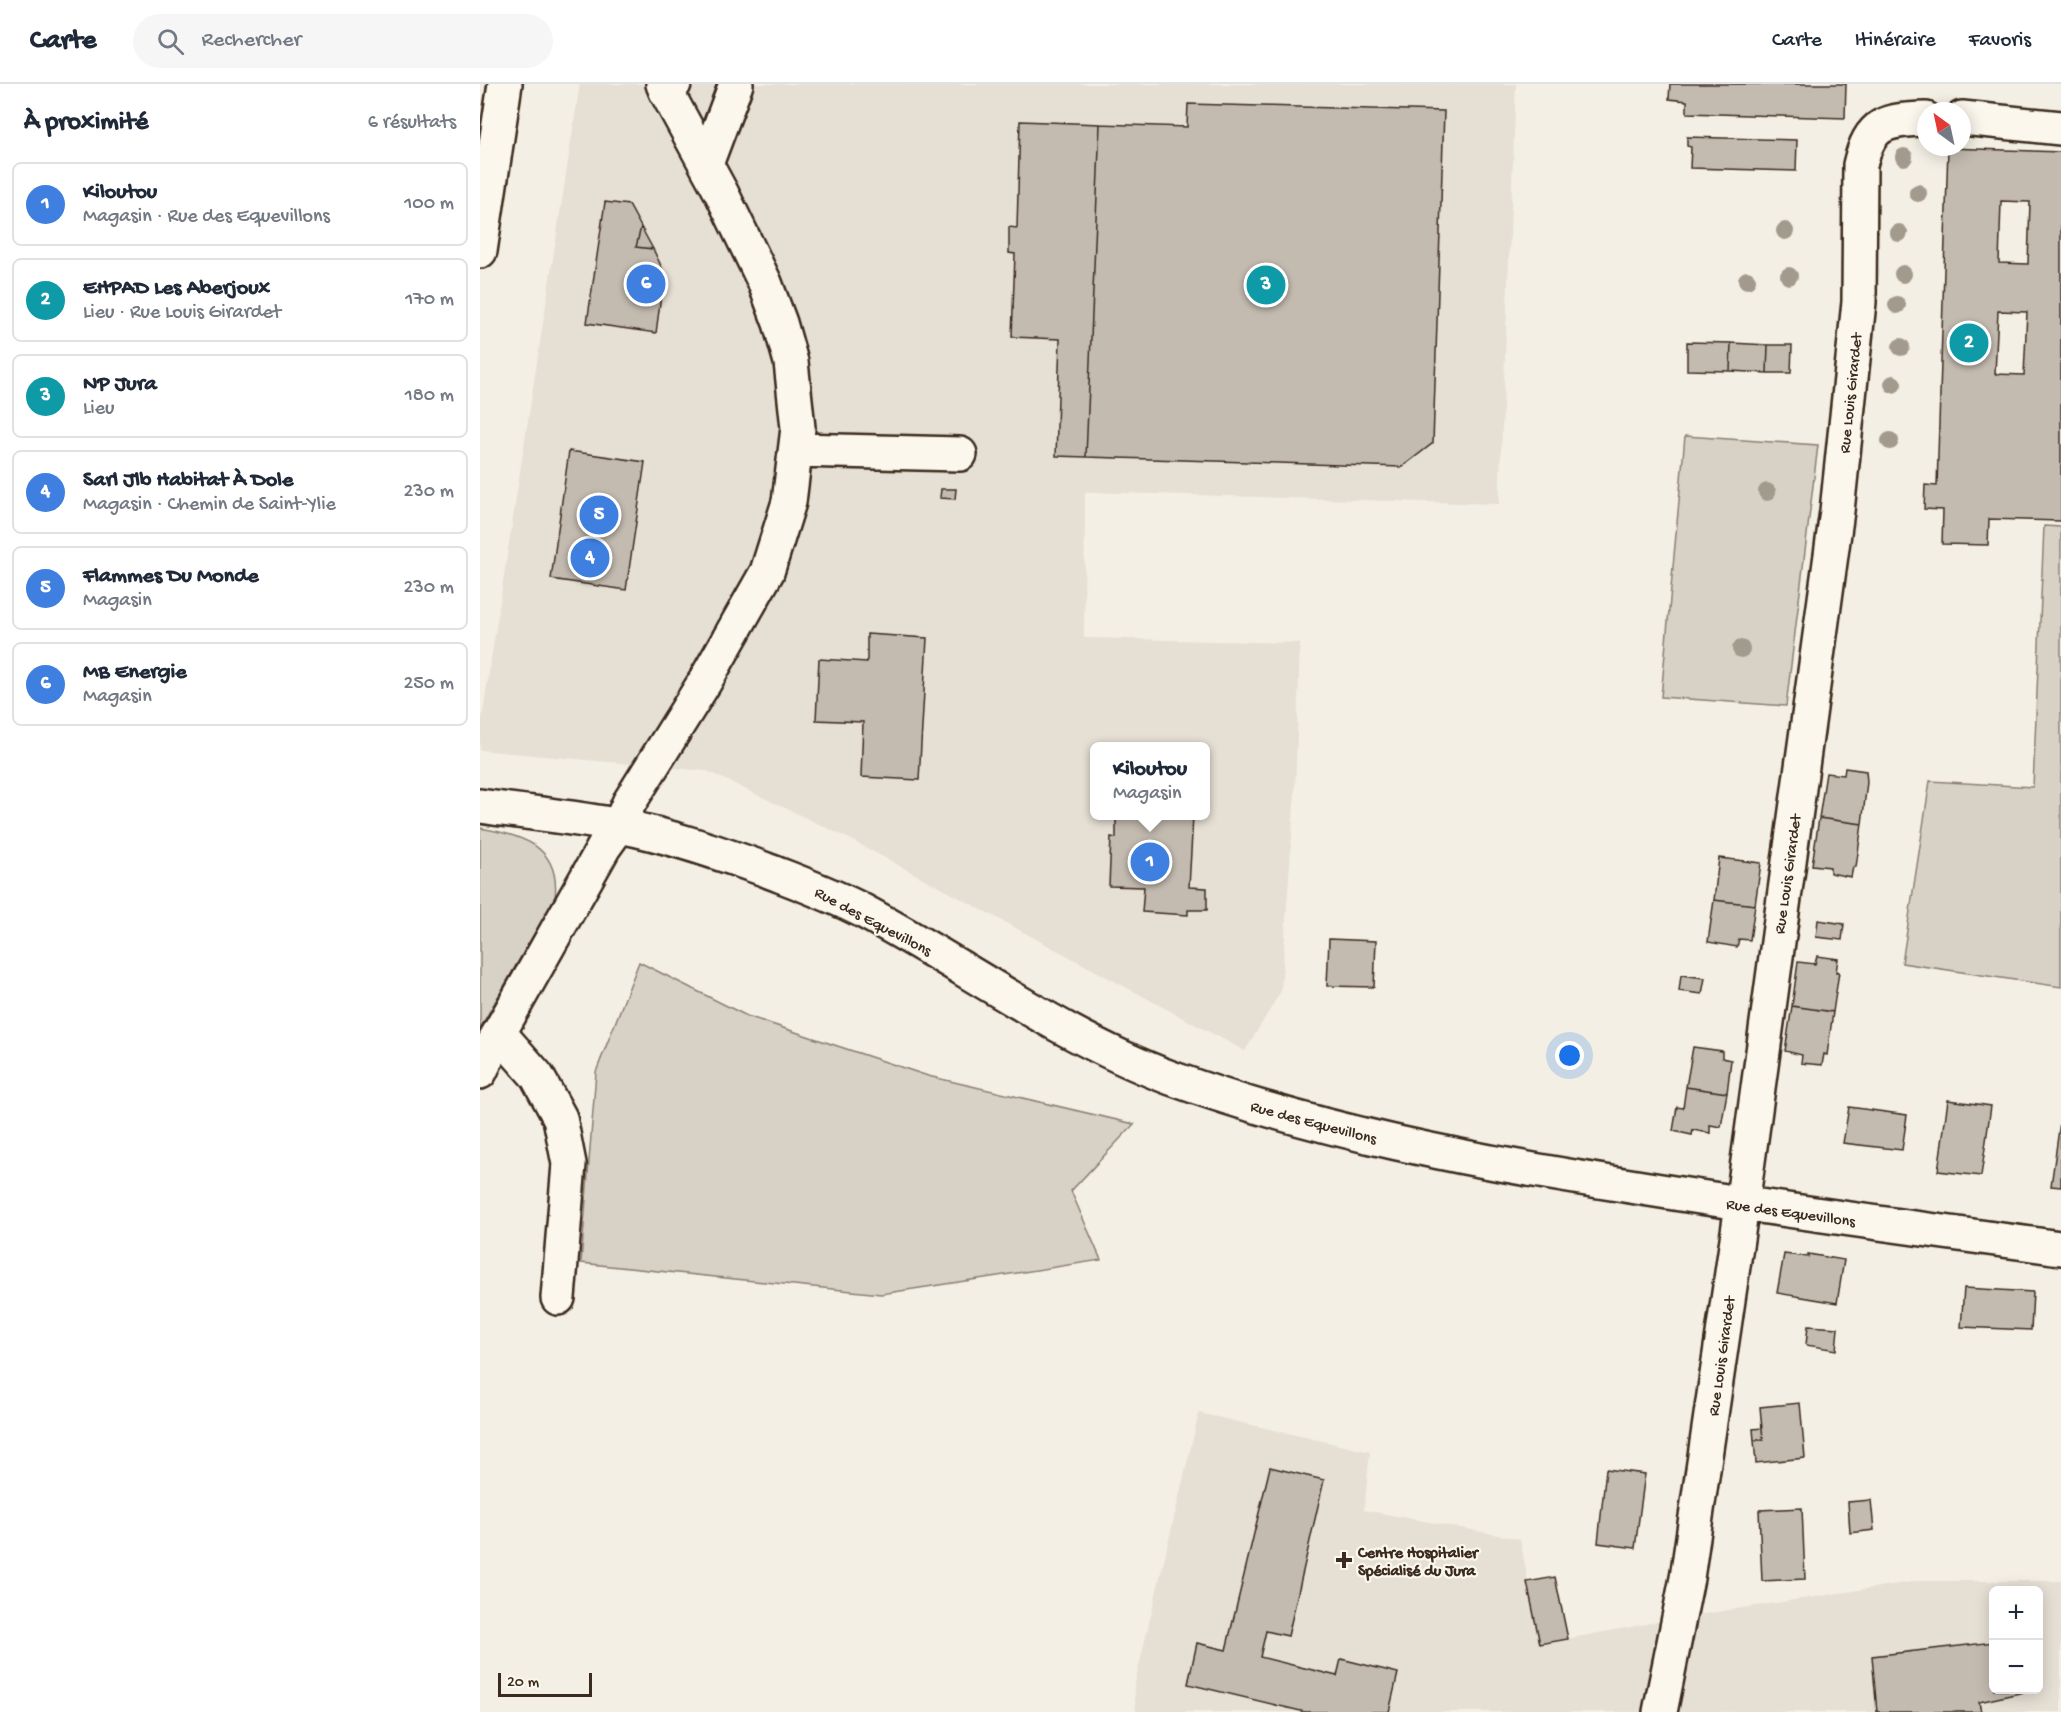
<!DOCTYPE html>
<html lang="fr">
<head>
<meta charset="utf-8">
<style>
  body { margin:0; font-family:"Gochi Hand",sans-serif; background:#f6f6f7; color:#1f2937 }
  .controls { position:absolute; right:18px; bottom:18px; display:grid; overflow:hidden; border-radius:9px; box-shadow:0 3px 15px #0003 }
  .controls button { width:54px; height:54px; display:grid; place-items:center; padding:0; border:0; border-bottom:2px solid #e0e1e3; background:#fff; color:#1f2937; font:30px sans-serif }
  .compass { position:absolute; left:1437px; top:18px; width:54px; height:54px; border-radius:50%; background:#fff; box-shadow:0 3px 15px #0003; rotate:327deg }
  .scale { position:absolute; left:18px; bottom:15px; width:94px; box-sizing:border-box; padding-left:6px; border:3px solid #3b2a1e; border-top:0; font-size:16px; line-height:21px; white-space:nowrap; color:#3b2a1e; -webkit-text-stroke:4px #fbf7ec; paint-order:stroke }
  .you { position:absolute; left:1090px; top:972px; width:21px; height:21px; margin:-15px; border:4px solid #fff; border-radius:50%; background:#1a73e8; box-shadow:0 0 0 9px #1a73e833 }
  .badge { display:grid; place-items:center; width:39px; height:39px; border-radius:50%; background:#b45309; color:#fff; font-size:20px; font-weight:700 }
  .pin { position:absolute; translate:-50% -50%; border:3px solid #fff; box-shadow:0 2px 6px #0006 }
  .popup { position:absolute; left:610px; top:658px; width:120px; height:78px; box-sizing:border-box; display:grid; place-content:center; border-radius:9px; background:#fff; filter:drop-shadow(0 2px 4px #0005); font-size:20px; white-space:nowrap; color:#747a83 }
  .popup b { font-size:22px; color:#1f2937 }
  .popup::after { content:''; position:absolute; left:50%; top:100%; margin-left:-12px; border:12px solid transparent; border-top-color:#fff }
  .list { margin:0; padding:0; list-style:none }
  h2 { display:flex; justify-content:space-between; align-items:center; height:78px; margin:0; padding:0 24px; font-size:26px }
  h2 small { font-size:20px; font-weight:400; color:#747a83 }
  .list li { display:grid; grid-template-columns:39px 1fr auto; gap:18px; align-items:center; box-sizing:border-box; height:84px; margin:0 12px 12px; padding:0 12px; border:2px solid #e0e1e3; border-radius:9px }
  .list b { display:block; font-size:22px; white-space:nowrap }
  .list p { margin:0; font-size:20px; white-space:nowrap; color:#747a83 }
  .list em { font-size:20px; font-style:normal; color:#747a83 }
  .icon { flex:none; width:33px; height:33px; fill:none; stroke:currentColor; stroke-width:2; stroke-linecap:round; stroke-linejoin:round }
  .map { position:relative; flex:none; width:1581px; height:1628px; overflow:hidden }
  header { display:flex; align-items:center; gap:36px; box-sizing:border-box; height:84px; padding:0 30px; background:#fff; border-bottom:2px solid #e0e1e3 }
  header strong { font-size:28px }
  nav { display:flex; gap:33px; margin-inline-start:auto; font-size:21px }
  .search { width:420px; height:54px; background:#f6f6f7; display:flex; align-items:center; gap:15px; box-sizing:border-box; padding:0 21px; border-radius:33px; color:#747a83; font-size:22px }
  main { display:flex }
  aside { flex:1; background:#fff }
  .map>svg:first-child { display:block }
  .built { fill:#e5dfd4; fill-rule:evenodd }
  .green { fill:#d8d1c6; stroke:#8a7e72; stroke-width:1.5 }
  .building { fill:#c3bbb0; stroke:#3b2a1e; stroke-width:1.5; fill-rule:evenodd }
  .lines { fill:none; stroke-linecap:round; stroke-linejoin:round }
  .minor-casing { stroke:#3b2a1e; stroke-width:38 }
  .major-casing { stroke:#3b2a1e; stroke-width:38 }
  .minor { stroke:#fbf7ec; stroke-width:33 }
  .major { stroke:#fbf7ec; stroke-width:33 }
  .tree { fill:#a39a8e }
  .poi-dot { fill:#3b2a1e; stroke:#fbf7ec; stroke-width:2 }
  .labels { text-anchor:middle; stroke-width:4.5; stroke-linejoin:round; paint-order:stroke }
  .street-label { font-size:16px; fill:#3b2a1e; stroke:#fbf7ec }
  .poi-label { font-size:16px; font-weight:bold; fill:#3b2a1e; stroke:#fbf7ec; text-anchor:start }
</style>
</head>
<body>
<header>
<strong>Carte</strong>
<div class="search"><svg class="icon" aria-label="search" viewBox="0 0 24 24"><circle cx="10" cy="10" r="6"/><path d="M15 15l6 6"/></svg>Rechercher</div>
<nav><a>Carte</a><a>Itinéraire</a><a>Favoris</a></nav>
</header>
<main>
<aside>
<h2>À proximité<small>6 résultats</small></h2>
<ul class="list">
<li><span class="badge" style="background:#3f7fe0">1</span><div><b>Kiloutou</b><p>Magasin · Rue des Equevillons</p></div><em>100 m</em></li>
<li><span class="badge" style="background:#0f9aa8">2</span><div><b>EHPAD Les Aberjoux</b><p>Lieu · Rue Louis Girardet</p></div><em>170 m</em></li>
<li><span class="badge" style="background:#0f9aa8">3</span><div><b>NP Jura</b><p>Lieu</p></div><em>180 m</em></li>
<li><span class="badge" style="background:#3f7fe0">4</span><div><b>Sarl Jlb Habitat À Dole</b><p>Magasin · Chemin de Saint-Ylie</p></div><em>230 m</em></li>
<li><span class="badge" style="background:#3f7fe0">5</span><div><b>Flammes Du Monde</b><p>Magasin</p></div><em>230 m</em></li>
<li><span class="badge" style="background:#3f7fe0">6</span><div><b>MB Energie</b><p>Magasin</p></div><em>250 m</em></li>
</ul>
</aside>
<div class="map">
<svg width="1581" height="1628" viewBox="0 0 1581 1628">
  <rect width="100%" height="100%" fill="#f3efe4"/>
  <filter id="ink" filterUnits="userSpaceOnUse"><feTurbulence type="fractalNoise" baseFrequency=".0167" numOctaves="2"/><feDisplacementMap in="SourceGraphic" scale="12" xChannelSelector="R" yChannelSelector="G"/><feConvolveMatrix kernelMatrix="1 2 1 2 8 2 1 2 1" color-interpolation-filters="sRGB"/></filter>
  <g filter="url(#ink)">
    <path class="built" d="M 100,0 L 1036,0 L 1019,420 L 605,408 L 604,554 L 820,559 L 815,707 L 801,907 L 765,967 L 366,753 L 227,687 L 0,666 L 0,647 ZM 614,662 L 726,662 L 726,732 L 614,732 Z
      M 719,1329 L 890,1368 L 884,1426 L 1040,1455 L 1060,1560 L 1198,1534 L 1438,1497 L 1581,1497 L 1581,1628 L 656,1628 L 654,1603 ZM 1514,1506 L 1558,1506 L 1558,1606 L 1514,1606 Z"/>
    <path class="green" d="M 1205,352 L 1338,361 L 1306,622 L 1181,613 Z
      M 1564,442 L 1581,443 L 1581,903 L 1422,879 L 1450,697 L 1553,703 Z
      M 0,744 C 42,751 81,762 75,814 L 0,944 Z
      M 159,878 L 267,932 L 448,992 L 654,1040 L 591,1107 L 621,1176 L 401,1210 L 101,1179 L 116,988 Z"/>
    <path class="building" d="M 1190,0 L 1366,0 L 1365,34 L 1207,29 L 1207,17 L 1189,15 Z
      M 708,20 L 964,27 L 953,359 L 922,383 L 606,373 L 620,40 L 707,43 Z
      M 540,37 L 620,40 L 606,373 L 576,372 L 580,255 L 532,253 L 535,170 L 529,169 L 529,143 L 537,144 Z
      M 1207,53 L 1317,56 L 1316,87 L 1210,84 L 1211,63 L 1207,62 Z
      M 1468,64 L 1581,68 L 1581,437 L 1509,435 L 1508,461 L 1462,460 L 1463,426 L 1444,425 L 1445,401 L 1457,402 ZM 1521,117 L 1550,118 L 1548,180 L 1519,179 ZM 1518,227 L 1547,228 L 1544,291 L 1515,290 Z
      M 125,118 L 149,121 L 161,143 L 156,163 L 173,165 L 184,188 L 176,249 L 107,239 Z
      M 161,143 L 173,165 L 156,163 Z
      M 1207,258 L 1251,259 L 1250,287 L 1207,286 Z
      M 1251,259 L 1288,261 L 1287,289 L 1250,287 Z
      M 1288,261 L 1312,261 L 1311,289 L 1287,289 Z
      M 89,367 L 165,378 L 146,506 L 71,495 Z
      M 461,405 L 476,405 L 475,415 L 460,414 Z
      M 387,550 L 447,554 L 439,696 L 381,693 L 383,638 L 336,636 L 339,575 L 387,578 Z
      M 1365,684 L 1386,687 L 1387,698 L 1382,740 L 1339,734 L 1346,689 L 1364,691 Z
      M 636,732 L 713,732 L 709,803 L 727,804 L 727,826 L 708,826 L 708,831 L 662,828 L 664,803 L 629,802 L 631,753 L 636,754 Z
      M 1339,734 L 1382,740 L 1376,783 L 1373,783 L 1371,793 L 1350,789 L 1350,783 L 1332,781 Z
      M 1239,774 L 1281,779 L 1275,821 L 1234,816 Z
      M 1234,816 L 1275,821 L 1270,856 L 1259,855 L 1257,863 L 1228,858 Z
      M 1338,836 L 1364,840 L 1362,856 L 1336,853 Z
      M 849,855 L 896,857 L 894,903 L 847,902 Z
      M 1337,872 L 1358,875 L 1356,888 L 1359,888 L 1353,928 L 1312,922 L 1318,878 L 1335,880 Z
      M 1201,891 L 1225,894 L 1222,910 L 1199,907 Z
      M 1312,922 L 1353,928 L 1347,971 L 1344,970 L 1342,981 L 1321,979 L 1322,971 L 1305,967 Z
      M 1213,963 L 1242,967 L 1242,974 L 1251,976 L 1247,1009 L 1206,1003 Z
      M 1206,1003 L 1247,1009 L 1241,1043 L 1230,1041 L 1230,1049 L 1213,1046 L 1212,1051 L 1193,1047 L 1197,1023 L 1203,1024 Z
      M 1468,1016 L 1511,1022 L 1501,1092 L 1458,1087 Z
      M 1369,1023 L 1427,1031 L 1422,1066 L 1363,1059 Z
      M 1581,1031 L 1581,1103 L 1571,1102 Z
      M 1304,1170 L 1328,1173 L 1328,1170 L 1364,1176 L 1357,1219 L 1297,1209 Z
      M 1484,1204 L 1553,1208 L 1551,1246 L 1481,1243 Z
      M 1328,1242 L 1358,1244 L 1356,1266 L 1326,1261 Z
      M 1320,1319 L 1325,1374 L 1276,1379 L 1274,1356 L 1283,1356 L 1280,1323 Z
      M 1282,1344 L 1283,1356 L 1274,1356 L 1273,1345 Z
      M 790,1383 L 844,1396 L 808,1552 L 786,1547 L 780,1573 L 857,1592 L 861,1575 L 918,1589 L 909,1628 L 825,1628 L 708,1600 L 717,1559 L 746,1566 Z
      M 1126,1385 L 1165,1390 L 1155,1464 L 1118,1459 Z
      M 1391,1416 L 1394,1446 L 1370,1449 L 1368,1418 Z
      M 1322,1424 L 1325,1495 L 1282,1497 L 1279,1426 Z
      M 1075,1493 L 1088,1555 L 1060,1560 L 1047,1498 Z
      M 1514,1558 L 1514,1606 L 1553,1606 L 1499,1618 L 1501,1628 L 1397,1628 L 1392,1572 Z"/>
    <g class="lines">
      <defs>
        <path id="minor" d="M 1482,34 L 1581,44
          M 226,80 L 256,0
          M 316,366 L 480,370
          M 0,722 C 47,729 94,733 140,742 C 190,752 237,768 284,785 C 317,798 351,810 383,827 C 486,882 581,953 691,994 C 837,1047 991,1077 1144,1101 C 1289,1125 1435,1144 1581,1164
          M 19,949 L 57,992 L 80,1034 L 89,1080 L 78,1214
          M 0,988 L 19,949 L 124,763 L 139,742 L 149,719 L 224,599 L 287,488 L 309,418 L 318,344 L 311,278 L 300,239 L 285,199 L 242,110 L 186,7 L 194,0
          M 1180,1628 L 1207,1494 L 1262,1121 L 1357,427 L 1379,218 L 1380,81 C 1390,38 1406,36 1446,35"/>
        <path id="major" d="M 183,0 L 186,7
          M 0,167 L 25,0"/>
      </defs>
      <use href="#minor" class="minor-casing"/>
      <use href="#major" class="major-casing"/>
      <use href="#minor" class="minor"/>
      <use href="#major" class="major"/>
    </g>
    <g class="tree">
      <circle cx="1424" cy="73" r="9"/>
      <circle cx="1438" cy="109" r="9"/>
      <circle cx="1305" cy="147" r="9"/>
      <circle cx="1419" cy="149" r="9"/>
      <circle cx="1423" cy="190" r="9"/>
      <circle cx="1309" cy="192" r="9"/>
      <circle cx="1267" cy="196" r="9"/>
      <circle cx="1417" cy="221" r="9"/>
      <circle cx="1421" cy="263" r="9"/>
      <circle cx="1413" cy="300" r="9"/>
      <circle cx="1410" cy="357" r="9"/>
      <circle cx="1287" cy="408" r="9"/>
      <circle cx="1261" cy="565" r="9"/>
    </g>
  </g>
  <path class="poi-dot" d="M861 1467h6v6h6v6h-6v6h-6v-6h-6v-6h6z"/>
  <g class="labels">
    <g class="street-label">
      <text transform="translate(1369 309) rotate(-84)" y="6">Rue Louis Girardet</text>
      <text transform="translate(1306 790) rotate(-82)" y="6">Rue Louis Girardet</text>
      <text transform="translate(394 836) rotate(28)" y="6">Rue des Equevillons</text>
      <text transform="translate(834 1037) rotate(15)" y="6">Rue des Equevillons</text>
      <text transform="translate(1311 1127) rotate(8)" y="6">Rue des Equevillons</text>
      <text transform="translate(1240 1272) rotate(-82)" y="6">Rue Louis Girardet</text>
    </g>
    <g class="poi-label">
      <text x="878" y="1473">Centre Hospitalier<tspan x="878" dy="18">Spécialisé du Jura</tspan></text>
    </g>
  </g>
</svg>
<div class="controls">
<button>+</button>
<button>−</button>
</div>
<svg class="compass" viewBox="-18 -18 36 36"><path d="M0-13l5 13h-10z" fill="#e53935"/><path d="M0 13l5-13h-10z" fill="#747a83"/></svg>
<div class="scale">20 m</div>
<div class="you"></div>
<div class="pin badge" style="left:670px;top:778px;background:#3f7fe0">1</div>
<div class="popup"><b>Kiloutou</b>Magasin</div>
<div class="pin badge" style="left:1489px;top:259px;background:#0f9aa8">2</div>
<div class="pin badge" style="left:786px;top:201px;background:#0f9aa8">3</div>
<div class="pin badge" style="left:110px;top:474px;background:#3f7fe0">4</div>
<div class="pin badge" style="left:119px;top:431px;background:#3f7fe0">5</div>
<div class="pin badge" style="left:166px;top:200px;background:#3f7fe0">6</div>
</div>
</main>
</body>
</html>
